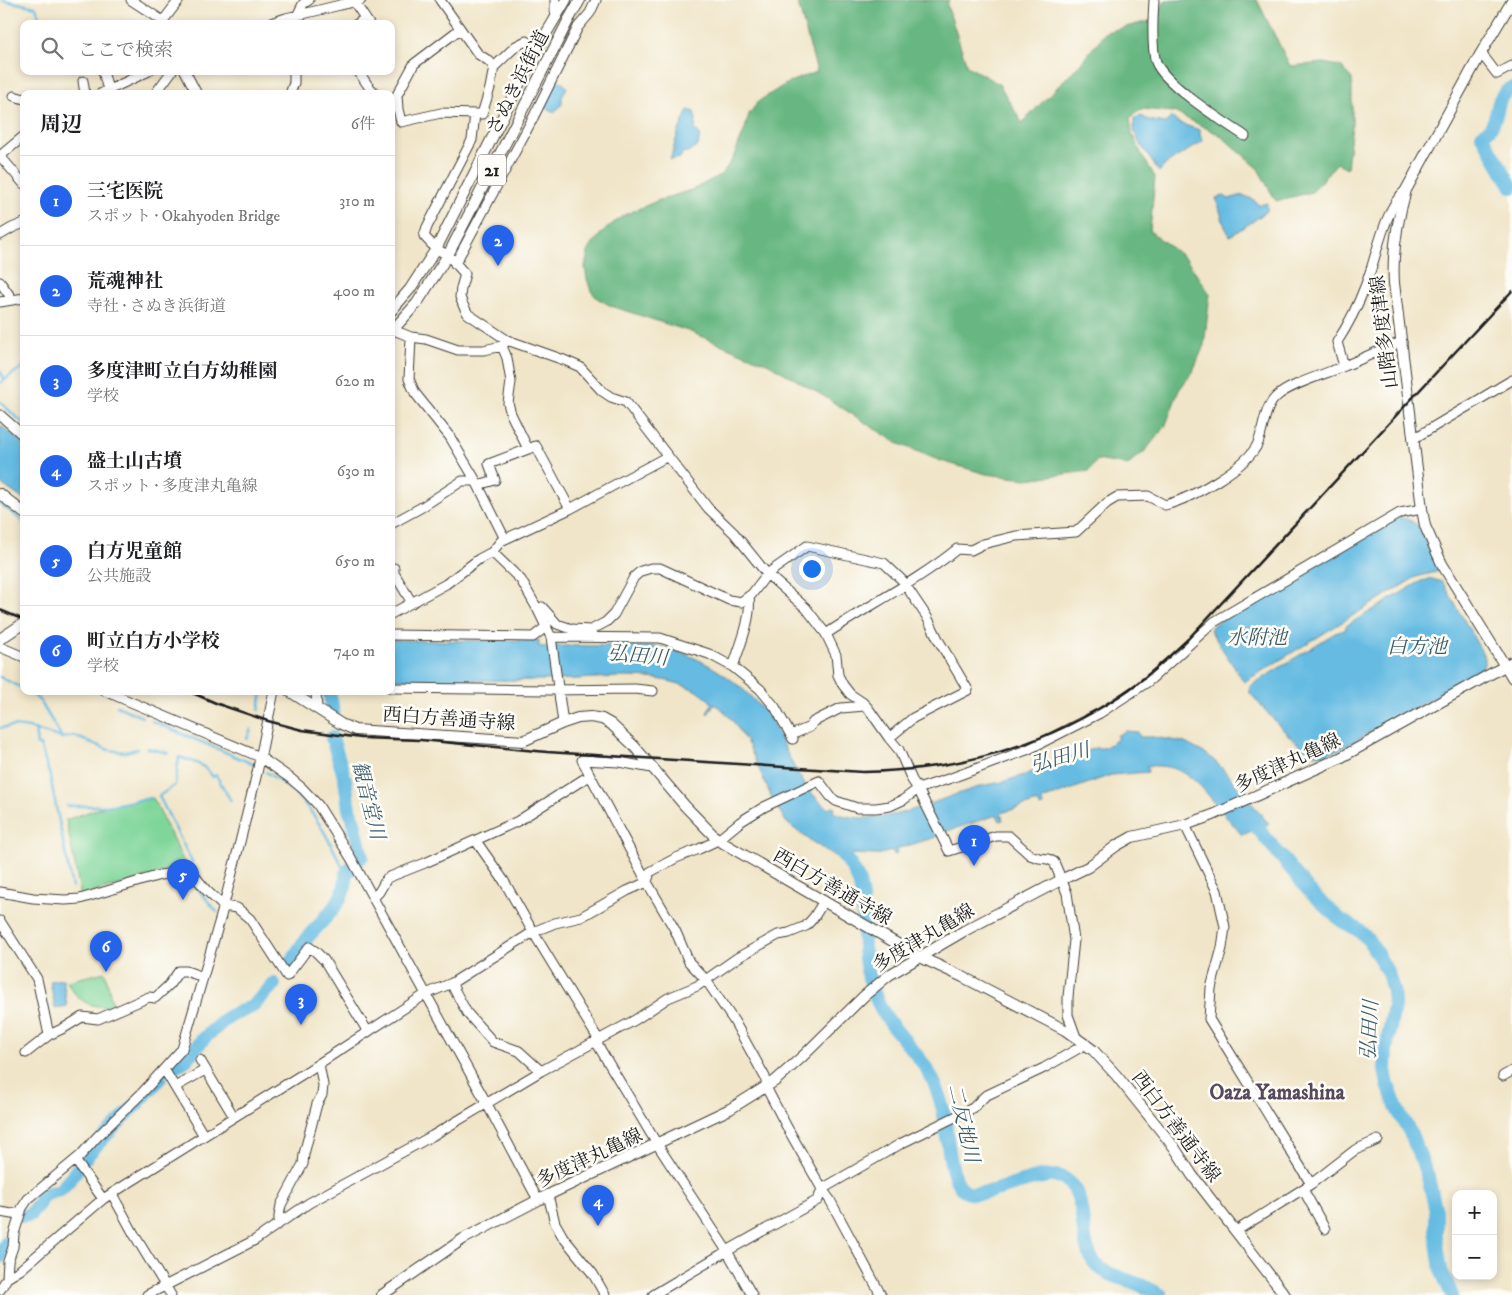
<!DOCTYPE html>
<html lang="ja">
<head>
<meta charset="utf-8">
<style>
  body { margin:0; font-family:"IM FELL DW Pica","Noto Serif JP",serif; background:#f2f2f2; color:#202124 }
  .controls { position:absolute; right:15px; bottom:15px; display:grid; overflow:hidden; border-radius:10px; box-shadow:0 2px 8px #0003 }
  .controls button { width:45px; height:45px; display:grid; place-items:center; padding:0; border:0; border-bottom:1px solid #e0e0e0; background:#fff; color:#202124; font:25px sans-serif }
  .you { position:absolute; left:811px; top:568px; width:18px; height:18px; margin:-12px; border:4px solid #fff; border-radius:50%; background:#1a73e8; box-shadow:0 0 0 8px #1a73e833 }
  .badge { display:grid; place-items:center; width:32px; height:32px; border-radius:50%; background:#2563eb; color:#fff; font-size:16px; font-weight:700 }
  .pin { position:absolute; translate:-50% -41px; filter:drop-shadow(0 1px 2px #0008) }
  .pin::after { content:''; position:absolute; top:26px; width:18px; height:15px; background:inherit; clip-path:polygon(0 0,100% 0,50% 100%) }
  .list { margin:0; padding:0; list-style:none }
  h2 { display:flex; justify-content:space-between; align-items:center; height:65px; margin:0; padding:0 20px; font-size:21px }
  h2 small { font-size:16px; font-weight:400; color:#757577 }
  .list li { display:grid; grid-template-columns:32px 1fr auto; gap:15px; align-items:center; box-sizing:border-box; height:90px; padding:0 20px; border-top:1px solid #e0e0e0 }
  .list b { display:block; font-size:19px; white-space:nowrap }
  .list p { margin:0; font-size:16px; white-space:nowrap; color:#757577 }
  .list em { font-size:16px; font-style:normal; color:#757577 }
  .icon { flex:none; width:28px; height:28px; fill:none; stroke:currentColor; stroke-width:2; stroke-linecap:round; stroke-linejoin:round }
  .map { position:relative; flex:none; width:1512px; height:1295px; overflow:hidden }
  .search { position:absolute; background:#fff; box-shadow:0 2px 8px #0003; left:20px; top:20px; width:375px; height:55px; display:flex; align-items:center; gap:12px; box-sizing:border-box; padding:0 18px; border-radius:10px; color:#757577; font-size:19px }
  .panel { position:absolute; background:#fff; box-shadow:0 2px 8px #0003; left:20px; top:90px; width:375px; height:605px; border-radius:10px }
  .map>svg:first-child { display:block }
  .green { fill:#7fd69a; stroke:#4e795b }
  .forest { fill:#67b782; stroke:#426a4f }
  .water { fill:#65bbe2; stroke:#406c7f }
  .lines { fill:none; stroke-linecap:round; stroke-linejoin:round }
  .stream { stroke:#65bbe2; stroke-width:2.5 }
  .river { stroke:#65bbe2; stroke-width:14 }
  .minor-casing { stroke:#3c3a36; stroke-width:11 }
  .major-casing { stroke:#3c3a36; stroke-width:12 }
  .minor { stroke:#fff; stroke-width:9 }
  .major { stroke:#fff; stroke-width:10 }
  .rail { stroke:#1c1c1c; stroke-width:2.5 }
  .labels { text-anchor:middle; stroke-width:5; stroke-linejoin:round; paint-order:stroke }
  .shield { fill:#fdfcf7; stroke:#605f5e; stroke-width:1 }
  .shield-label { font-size:18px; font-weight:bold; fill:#1c1c1c }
  .street-label { font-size:19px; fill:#1c1c1c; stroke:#fdfcf7 }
  .water-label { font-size:20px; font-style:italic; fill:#395c6b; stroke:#fdfcf7 }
  .quarter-label { font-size:21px; font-weight:bold; fill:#57485c; stroke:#fdfcf7 }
</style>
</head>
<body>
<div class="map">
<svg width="1512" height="1295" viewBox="0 0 1512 1295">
  <rect width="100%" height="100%" fill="#fdfcf7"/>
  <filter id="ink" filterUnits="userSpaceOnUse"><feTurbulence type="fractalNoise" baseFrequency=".02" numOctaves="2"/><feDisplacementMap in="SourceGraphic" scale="10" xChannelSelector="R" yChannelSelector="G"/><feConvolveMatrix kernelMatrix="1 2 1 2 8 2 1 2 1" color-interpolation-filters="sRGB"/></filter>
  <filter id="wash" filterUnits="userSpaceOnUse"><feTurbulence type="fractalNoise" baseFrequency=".0096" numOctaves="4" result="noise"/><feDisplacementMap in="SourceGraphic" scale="20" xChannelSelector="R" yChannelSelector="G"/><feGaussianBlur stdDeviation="1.12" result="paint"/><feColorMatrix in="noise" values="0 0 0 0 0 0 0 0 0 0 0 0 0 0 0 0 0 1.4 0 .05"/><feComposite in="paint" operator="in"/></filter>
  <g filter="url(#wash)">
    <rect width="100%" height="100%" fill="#f0e5c8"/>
    <path class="green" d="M 153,798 L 187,868 L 170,870 L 81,896 L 66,820 L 105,806 Z
      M 105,972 L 113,1006 C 91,1009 76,1001 67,981 Z"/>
    <path class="forest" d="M 797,0 L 949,0 L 947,5 L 967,66 L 999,84 L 1022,123 L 1080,64 L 1106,32 L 1157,19 L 1165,0 L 1257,0 L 1290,66 L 1324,63 L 1342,67 L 1352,79 L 1352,124 L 1347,168 L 1337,163 L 1312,192 L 1276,201 L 1257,167 L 1220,135 L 1174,112 L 1142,109 L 1130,117 L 1132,134 L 1141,153 L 1155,177 L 1150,231 L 1186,259 L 1210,294 L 1204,345 L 1193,371 L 1179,390 L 1165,427 L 1144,452 L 1128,465 L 1097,460 L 1089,471 L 1026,479 L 986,474 L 938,460 L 897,443 L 825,397 L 769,364 L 688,331 L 611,306 L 597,298 L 591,291 L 587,279 L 585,267 L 589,248 L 603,231 L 624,215 L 657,201 L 694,189 L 722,174 L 733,158 L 745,129 L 749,114 L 759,101 L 789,82 L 817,72 Z"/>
    <path class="water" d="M 558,79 L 567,87 L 562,97 L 562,104 L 555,112 L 543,107 Z
      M 688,110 L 694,112 L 696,119 L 695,129 L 700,134 L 698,146 L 689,152 L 683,152 L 680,158 L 670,160 L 678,133 Z
      M 1142,116 L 1148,120 L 1165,123 L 1172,117 L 1178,123 L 1200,130 L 1200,136 L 1203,141 L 1166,164 L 1159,172 L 1139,142 L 1134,131 L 1134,118 Z
      M 1243,195 L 1254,200 L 1259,205 L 1267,203 L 1267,211 L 1252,222 L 1230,236 L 1225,227 L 1216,198 L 1224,196 L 1229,199 Z
      M 0,425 L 24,444 L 24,500 L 0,483 Z
      M 1395,517 C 1404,517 1411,520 1418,526 L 1440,571 L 1416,577 L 1244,682 L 1210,630 L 1213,625 Z
      M 1432,579 L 1442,582 L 1445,586 L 1484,656 L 1484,665 L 1477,674 L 1338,750 C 1332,752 1326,755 1319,755 C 1299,753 1264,708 1250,693 L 1250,686 L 1335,633 L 1345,630 L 1346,626 L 1421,581 Z
      M 391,640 L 433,641 L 539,640 L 539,647 C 568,645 597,646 626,646 C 640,647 655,645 668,649 C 708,658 752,690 774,725 C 776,729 778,734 780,738 C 792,764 805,792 829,809 L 832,806 L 835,807 L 833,812 C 880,831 930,801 976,788 C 984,785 993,784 1002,782 C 1034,773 1064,759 1095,748 L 1104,748 L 1118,739 L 1116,736 L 1126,731 L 1138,732 L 1140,737 L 1153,737 L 1183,742 L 1208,755 L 1223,769 L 1269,824 L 1242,835 C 1233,824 1224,814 1215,803 C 1194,778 1182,764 1147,766 L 1148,772 L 1111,775 L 1042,800 L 1043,806 L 1040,807 L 1038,802 L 1001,813 L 1003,820 L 1000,821 L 997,815 L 944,832 L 933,838 L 896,849 L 897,854 L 894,855 L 893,851 L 876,855 L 853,854 L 836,857 L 811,841 L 796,830 L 786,822 L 771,796 L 749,746 L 733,721 L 723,710 L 714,704 L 708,714 L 707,713 L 712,703 C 699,688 676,682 657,679 C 621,674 584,680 547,680 C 495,681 443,680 391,679 Z
      M 63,979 L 67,1006 L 55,1008 L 50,981 Z"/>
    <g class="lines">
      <path class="stream" d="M 2,0 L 36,7 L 42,24
        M 0,371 L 5,380
        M 0,383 L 24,366
        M 0,402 L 24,424
        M 0,504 L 24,522
        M 0,677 L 24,689
        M 29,691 L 40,701 L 61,736
        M 117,706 L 142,717
        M 259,710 L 262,691
        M 152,721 L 253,764
        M 0,728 L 15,726 L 29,728 L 62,738 L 74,736 L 109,750 L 125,752 L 137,749
        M 35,729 L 37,745 L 40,745 L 50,776 L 72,887
        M 247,739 L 251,729
        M 147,748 L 168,753
        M 266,772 C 279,780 292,789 302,801 C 321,822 333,848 346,874
        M 67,806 L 107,806 L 150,798
        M 192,862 L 159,796 L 175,785 L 179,757 C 192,761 205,764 213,777 L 216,775 L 231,801
        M 183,877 L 192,882 L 217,912
        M 108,895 L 168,878"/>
      <path class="river" d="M 1512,88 C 1495,96 1500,109 1493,123 C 1491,129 1487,132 1482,135 L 1512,187
        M 329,691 L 333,711
        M 1247,815 L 1310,892 L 1342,921 L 1357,929 L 1367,938 L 1376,952 L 1388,973 L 1393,990 L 1394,1006 L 1386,1049 L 1385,1070 L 1388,1085 L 1397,1109 L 1411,1134 L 1428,1177 L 1436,1211 L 1436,1236 L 1441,1270 L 1452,1295
        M 832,842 C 843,855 856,869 860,886 C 866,912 861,939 866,965 C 868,976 872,988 876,998 C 887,1026 913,1046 928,1071 C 935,1082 939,1094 942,1106 C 948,1125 947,1188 969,1193 C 994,1198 1046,1166 1065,1179 C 1091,1198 1076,1238 1094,1262 C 1104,1275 1123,1278 1138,1284 C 1146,1287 1154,1291 1161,1295
        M 288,968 C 294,958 300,947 307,938 C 322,920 348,900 346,874 L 362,856 L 354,822 L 349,809 L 345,779 L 332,738
        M 171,1069 L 186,1060 L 203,1039 L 228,1017 L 253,1006 L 274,984
        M 84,1159 C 108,1131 137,1107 160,1078
        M 20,1216 L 30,1215 L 38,1205 L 41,1198 L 45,1194 L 60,1190 L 72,1177 L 77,1169
        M 0,1257 L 7,1242"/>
    </g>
  </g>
  <g filter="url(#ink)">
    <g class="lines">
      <defs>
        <path id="minor" d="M 131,0 L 163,21 L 164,24
          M 353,0 L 369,24
          M 440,0 L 478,54 L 489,61 L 494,67
          M 555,0 L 555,11 L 557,16
          M 1154,0 C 1153,16 1151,47 1156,62 C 1164,84 1224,122 1245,136
          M 297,16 L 303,4 L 309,0
          M 163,21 L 179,0
          M 268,24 L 286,18 L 361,0
          M 357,24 L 365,18
          M 537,49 L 526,41 L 516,46 L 494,67 L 490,88 L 482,114 L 475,114 L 472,140 L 427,227 L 424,236 L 436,249 L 448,255 L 465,274 L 461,288 L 460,297 L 463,305 L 468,314 L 507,340 L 564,360 L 580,367 L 602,391 L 611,397 L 626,402 L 708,508 L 734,533 L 767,574 L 806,608 L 826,634 L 836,655 L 838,675 L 843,685 L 850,694 L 862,702 L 868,708 L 889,738 L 899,750 L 912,780 L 918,789 L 949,851 L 996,836 L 1009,836 L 1030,855 L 1039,858 L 1048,859 L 1054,862 L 1067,893 L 1074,940 L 1068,997 L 1068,1015 L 1076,1037
          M 1481,53 L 1497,74 L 1512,66
          M 103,71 L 108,90
          M 185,71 L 197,94
          M 358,71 L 369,87 L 376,94
          M 83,81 L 85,94
          M 100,94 L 149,71
          M 155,94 L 172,71
          M 290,94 L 294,83 L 294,71
          M 14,96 L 24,99
          M 391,105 L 398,109 L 401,122 L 441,113 L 475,114
          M 398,109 L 397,95 L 414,64 L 460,29
          M 24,136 L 0,156 L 24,184
          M 0,235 L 12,228 L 24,223
          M 455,264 L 532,120 L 578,27 L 590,13 L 596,0
          M 0,282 L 12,299
          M 0,302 L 24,298
          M 391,329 L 411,337 L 426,339 L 458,350 L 484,350 L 502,346 L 507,340
          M 502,346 L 507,358 L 511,382 L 508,403 L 511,414 L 528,449
          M 1344,366 L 1337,342 C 1349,324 1358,305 1366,284 C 1376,259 1385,206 1406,190
          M 0,415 L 24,436
          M 1413,439 L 1512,380
          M 478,485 L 495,480 L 489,464 L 536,446 L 570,509
          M 391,524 L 422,507 L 462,481 L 476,481
          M 501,541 L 570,509 L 668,456
          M 492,552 L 521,580 L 538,610 L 551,637 L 563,723
          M 394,568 L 394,573 L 412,603
          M 538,610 L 542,607 L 557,624 L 572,629 L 591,630 L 606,622 L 614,614 L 634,577 L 641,571 L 651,568 L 660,568 L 729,600 L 741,602 L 752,594 L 767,574 L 807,546 L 884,563 L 902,580 L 927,617 L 939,641 L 968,690 L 913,718 L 889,738
          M 391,614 L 446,584 L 479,559 L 492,552 L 501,541 L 505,539 L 476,481 L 450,437 L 415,393 L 409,379 L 411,337
          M 826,634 C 869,605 916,582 957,549 L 971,550 L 983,544 L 1016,536 L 1076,532 L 1107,503 L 1117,497 L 1148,496 L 1165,505 C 1190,499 1248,467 1258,443 C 1264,428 1264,408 1276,397 C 1288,385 1325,374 1342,367 C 1362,359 1381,349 1402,342
          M 391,635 L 533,637 L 547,626
          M 551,637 L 660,638 L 709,654 L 733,667 L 760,689 L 775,707 L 793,739
          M 0,647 L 24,657
          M 1505,666 L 1512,678
          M 733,667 C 740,645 752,619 749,596
          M 391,688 L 550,690 L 635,689 L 653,691
          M 316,691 L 317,709
          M 791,735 L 810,727 L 813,722 L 841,708 L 865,706
          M 652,768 L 619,762 L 582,760 L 647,882 L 675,930 L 689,962 L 706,980 L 734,1021 L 765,1077 L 768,1091 L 788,1129 L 822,1189 L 830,1200 L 881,1295
          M 1185,825 L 1217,891 L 1225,927 L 1222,948 L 1211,988 L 1209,1019 L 1311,1184
          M 476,841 L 504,881 L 533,932 L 597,1037 L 596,1042 L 657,1144 L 727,1251 L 752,1295
          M 0,892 L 33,898 L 65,900 L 80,899 L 160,875 L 174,873 L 184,873 L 190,870 L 206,890 L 223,906 L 237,908 L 250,919 L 287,976 L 309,947 L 315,951 L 324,960 L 368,1032
          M 373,898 L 379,892 L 387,878 L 425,863 L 518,821 L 584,779 L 591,777
          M 0,921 L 37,979 L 49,1035
          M 452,983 L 454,989 L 467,1013 L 493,1042 L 519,1051 L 541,1071
          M 26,1053 L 49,1035 L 64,1028 L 82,1017 L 98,1019 L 149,997 L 155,998 L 169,985 L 179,971 L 186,971 L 203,977
          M 200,1060 L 234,1117
          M 164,1069 L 204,1136
          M 1503,1076 L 1512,1071
          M 175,1087 L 205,1070
          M 75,1160 L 103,1199
          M 1303,1189 L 1325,1229
          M 112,1194 L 135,1236 L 171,1295
          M 548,1195 L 555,1223 L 563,1237 L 593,1274 L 605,1295
          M 538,1200 L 487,1104 L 426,994 L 452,983 L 533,932 L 555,923 L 581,917 L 627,891 L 647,882 L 650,872 L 676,858 L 699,849 L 718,840 L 740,822 L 764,807 L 819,781 L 831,797 L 836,801 L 857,808 L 876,808 L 890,806 L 903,800 L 918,789 L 954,777 L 1029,749 L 1100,713 L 1149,681 L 1214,622 L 1400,513 L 1422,509
          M 0,1212 L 12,1214 L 21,1212
          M 279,1223 L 279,1216 L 281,1205 L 303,1164 L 304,1154 L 317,1104 L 322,1095 L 323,1085 L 319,1064
          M 1236,1231 L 1311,1184 L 1355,1150 L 1378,1140
          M 7,1278 L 20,1270 L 103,1199 L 306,1072 L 426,994 L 351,858 L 318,805 L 303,789 L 290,778 L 260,757 L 105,691
          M 0,1290 L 7,1278 L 8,1261 L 13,1247 L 14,1234 L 22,1208 L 28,1199 L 80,1156 L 96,1138 L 142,1093 L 182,1049 L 221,916 L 240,842 L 257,773 L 274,691
          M 147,1295 L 255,1240 L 309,1203 L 432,1136 L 541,1071 L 635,1020 L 668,998 L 697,986 L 737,958 L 778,935 L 789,933 L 806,926 L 814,917 L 824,901
          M 653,1295 L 727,1251 L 818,1200 L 822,1189 L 902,1143 L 973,1108 L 985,1096 L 1044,1068 L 1086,1044"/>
        <path id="major" d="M 391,311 L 410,289 L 436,249 L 537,49 L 566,0
          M 391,332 L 417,303 L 448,255 L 569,19 L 580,0
          M 0,494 L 24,513
          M 0,639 L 24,623
          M 1505,666 L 1442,564 L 1425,526 L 1422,509 L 1394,283 C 1392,250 1397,221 1406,190 L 1481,53 L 1512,1
          M 289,691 L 341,724 L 355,730 L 523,741 L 563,723 L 578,718 L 591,717 L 602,719 L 611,724 L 634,746 L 685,806 L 718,840 L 920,957 L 963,977 L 1065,1030 L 1093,1050 L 1116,1075 L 1174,1147 L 1192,1175 L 1285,1295
          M 382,1295 L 463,1239 L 548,1195 L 730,1109 L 775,1081 L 802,1057 L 864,996 L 889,975 L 964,931 L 1061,880 L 1088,867 L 1116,846 L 1132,837 L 1185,825 L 1213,815 L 1340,758 L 1512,662"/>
      </defs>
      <use href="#minor" class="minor-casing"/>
      <use href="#major" class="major-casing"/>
      <use href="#minor" class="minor"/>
      <use href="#major" class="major"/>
      <path class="rail" d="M 0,610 L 24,620
        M 188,691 L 218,704 L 268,721 L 302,730 L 361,738 L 421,740 L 547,752 L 863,772 C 957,770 1041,748 1121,695 C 1145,679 1167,659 1188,639 L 1512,291"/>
    </g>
  </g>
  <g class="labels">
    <rect class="shield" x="478" y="154.5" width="28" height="31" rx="4"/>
    <g class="shield-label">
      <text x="492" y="176">21</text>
    </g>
    <g class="street-label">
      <text transform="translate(517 82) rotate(-63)" y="7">さぬき浜街道</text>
      <text transform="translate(1383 332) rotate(-97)" y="7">山階多度津線</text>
      <text transform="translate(449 718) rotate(4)" y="7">西白方善通寺線</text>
      <text transform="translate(1287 762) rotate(-25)" y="7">多度津丸亀線</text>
      <text transform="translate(833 886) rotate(30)" y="7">西白方善通寺線</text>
      <text transform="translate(923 937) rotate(-31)" y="7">多度津丸亀線</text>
      <text transform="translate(1177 1126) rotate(53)" y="7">西白方善通寺線</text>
      <text transform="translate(589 1157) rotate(-25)" y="7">多度津丸亀線</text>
    </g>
    <g class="water-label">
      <text x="1257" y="644">水附池</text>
      <text x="1417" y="653">白方池</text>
      <text transform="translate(638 655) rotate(5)" y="7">弘田川</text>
      <text transform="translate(1060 757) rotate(-16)" y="7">弘田川</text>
      <text transform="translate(369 800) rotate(76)" y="7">観音堂川</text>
      <text transform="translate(1369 1030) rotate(-87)" y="7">弘田川</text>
      <text transform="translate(964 1123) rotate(77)" y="7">二反地川</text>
    </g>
    <g class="quarter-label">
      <text x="1277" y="1099">Oaza Yamashina</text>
    </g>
  </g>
</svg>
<div class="controls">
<button>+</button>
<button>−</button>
</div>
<div class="you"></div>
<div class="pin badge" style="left:974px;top:866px">1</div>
<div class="pin badge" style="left:498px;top:266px">2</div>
<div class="pin badge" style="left:301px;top:1025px">3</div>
<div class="pin badge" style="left:598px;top:1226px">4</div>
<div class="pin badge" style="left:183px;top:900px">5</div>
<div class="pin badge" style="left:106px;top:972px">6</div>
<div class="search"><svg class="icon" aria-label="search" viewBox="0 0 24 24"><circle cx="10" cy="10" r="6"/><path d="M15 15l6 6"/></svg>ここで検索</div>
<section class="panel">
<h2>周辺<small>6件</small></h2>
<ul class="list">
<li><span class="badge">1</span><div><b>三宅医院</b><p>スポット · Okahyoden Bridge</p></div><em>310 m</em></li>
<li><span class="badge">2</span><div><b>荒魂神社</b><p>寺社 · さぬき浜街道</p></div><em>400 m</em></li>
<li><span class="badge">3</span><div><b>多度津町立白方幼稚園</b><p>学校</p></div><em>620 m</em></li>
<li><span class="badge">4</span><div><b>盛土山古墳</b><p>スポット · 多度津丸亀線</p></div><em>630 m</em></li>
<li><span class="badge">5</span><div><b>白方児童館</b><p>公共施設</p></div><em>650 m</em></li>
<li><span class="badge">6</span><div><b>町立白方小学校</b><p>学校</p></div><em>740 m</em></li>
</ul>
</section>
</div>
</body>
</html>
